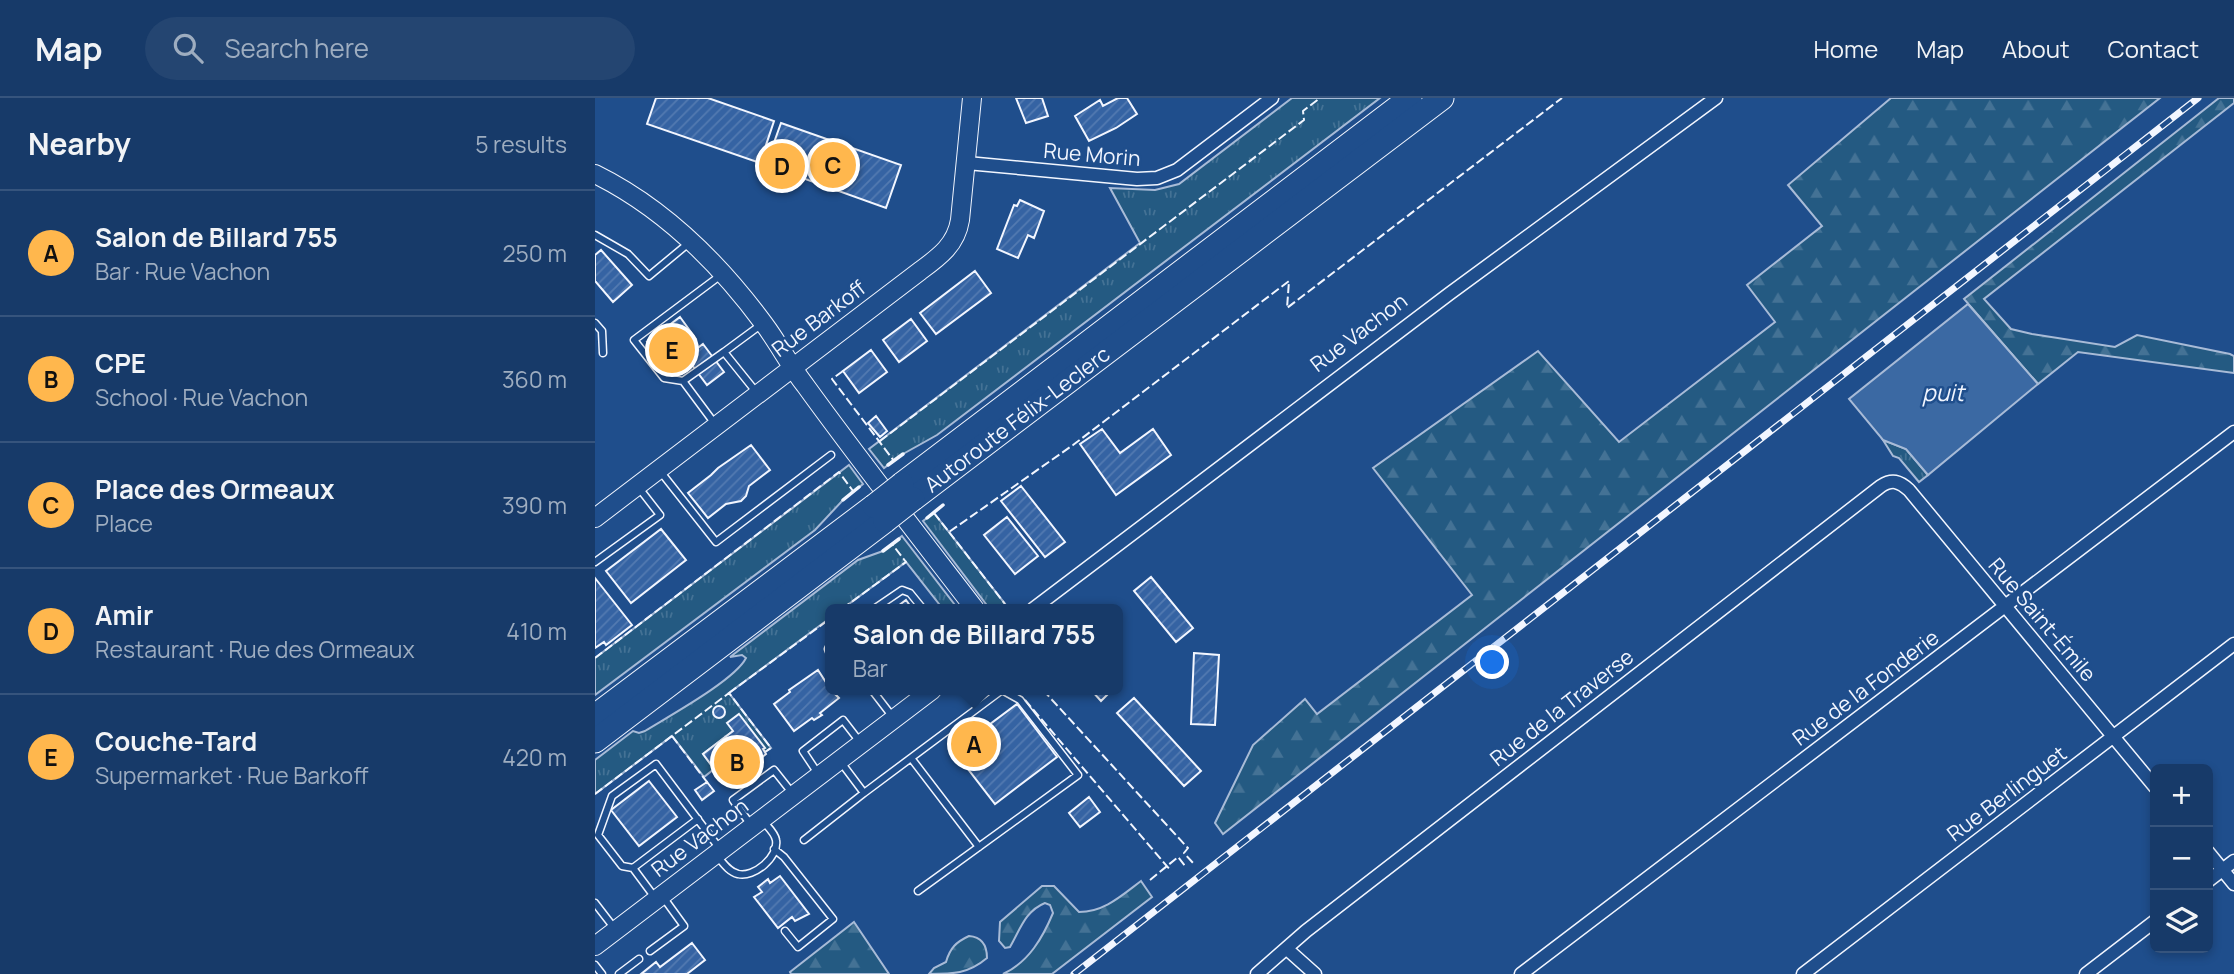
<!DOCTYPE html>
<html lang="en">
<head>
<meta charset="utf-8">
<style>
  body { margin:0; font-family:Manrope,sans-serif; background:#244571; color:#f1f3f6 }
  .controls { position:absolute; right:21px; bottom:21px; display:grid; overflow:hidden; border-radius:10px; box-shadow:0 4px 10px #0003 }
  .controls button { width:63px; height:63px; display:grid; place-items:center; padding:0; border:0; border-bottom:2px solid #36547d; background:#173a69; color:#f1f3f6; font:35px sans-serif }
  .you { position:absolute; left:898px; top:565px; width:24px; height:24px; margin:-18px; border:5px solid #fff; border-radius:50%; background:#1a73e8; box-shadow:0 0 0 10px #1a73e833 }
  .badge { display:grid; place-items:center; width:46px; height:46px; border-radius:50%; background:#ffb74d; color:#111; font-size:23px; font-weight:700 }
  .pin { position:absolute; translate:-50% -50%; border:4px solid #fff; box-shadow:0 2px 7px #0006 }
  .popup { position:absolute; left:230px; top:506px; width:298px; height:91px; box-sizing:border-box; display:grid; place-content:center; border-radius:10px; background:#173a69; filter:drop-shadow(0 2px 5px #0005); font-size:23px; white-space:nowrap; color:#9eadc0 }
  .popup b { font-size:26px; color:#f1f3f6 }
  .popup::after { content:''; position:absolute; left:50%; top:100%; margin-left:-14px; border:14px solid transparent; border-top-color:#173a69 }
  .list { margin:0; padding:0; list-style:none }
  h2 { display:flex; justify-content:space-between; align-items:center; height:91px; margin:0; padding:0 28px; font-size:30px }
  h2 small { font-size:23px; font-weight:400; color:#9eadc0 }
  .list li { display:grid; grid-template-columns:46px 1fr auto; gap:21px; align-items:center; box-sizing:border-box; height:126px; padding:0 28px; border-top:2px solid #36547d }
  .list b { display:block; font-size:26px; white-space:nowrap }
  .list p { margin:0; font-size:23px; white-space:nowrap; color:#9eadc0 }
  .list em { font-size:23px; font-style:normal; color:#9eadc0 }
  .icon { flex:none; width:38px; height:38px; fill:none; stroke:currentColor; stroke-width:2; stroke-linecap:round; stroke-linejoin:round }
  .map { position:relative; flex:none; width:1639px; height:876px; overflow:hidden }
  header { display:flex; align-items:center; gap:42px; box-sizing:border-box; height:98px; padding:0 35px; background:#173a69; border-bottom:2px solid #36547d }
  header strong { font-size:33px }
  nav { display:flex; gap:38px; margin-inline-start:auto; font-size:24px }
  .search { width:490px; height:63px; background:#244571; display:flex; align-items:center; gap:18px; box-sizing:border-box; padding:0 24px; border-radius:38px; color:#9eadc0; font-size:26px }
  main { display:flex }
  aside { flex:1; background:#173a69 }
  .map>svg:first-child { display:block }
  .grass { fill:url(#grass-tufts); stroke:#a8bbd7; stroke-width:2 }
  .forest { fill:url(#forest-firs); stroke:#a8bbd7; stroke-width:2 }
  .water { fill:#3b69a3; stroke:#a8bbd7; stroke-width:2 }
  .building { fill:url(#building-hatch); stroke:#f2f6ff; stroke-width:2 }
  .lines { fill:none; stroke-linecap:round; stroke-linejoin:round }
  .lane-casing { stroke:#f2f6ff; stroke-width:9 }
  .street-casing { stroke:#f2f6ff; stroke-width:15 }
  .secondary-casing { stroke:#f2f6ff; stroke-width:20 }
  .highway-casing { stroke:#f2f6ff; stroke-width:25 }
  .lane { stroke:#1f4e8c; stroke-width:6 }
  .street { stroke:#1f4e8c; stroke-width:12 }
  .secondary { stroke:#1f4e8c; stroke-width:18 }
  .highway { stroke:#1f4e8c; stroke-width:23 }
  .rail-casing { stroke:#f2f6ff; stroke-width:7 }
  .rail { stroke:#1f4e8c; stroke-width:4.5; stroke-dasharray:13; stroke-linecap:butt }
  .highway-bridge-casing { stroke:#f2f6ff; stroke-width:25; stroke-linecap:butt }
  .highway-bridge { stroke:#1f4e8c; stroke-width:23 }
  .fence { stroke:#f2f6ff; stroke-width:2; stroke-dasharray:9 3.5; stroke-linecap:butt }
  .wall { stroke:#f2f6ff; stroke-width:3.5 }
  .labels { text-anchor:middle; stroke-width:5; stroke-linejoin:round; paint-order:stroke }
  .street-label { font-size:21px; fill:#f2f6ff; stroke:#1f4e8c }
  .water-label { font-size:23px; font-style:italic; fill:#f2f6ff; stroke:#1f4e8c }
</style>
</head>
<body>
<header>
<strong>Map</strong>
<div class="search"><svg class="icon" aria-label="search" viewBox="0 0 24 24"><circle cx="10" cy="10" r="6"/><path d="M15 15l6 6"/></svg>Search here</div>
<nav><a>Home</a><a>Map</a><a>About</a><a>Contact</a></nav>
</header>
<main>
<aside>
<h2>Nearby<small>5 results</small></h2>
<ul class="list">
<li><span class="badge">A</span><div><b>Salon de Billard 755</b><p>Bar · Rue Vachon</p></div><em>250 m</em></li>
<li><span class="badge">B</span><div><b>CPE</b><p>School · Rue Vachon</p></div><em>360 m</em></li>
<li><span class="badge">C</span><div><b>Place des Ormeaux</b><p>Place</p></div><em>390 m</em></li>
<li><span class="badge">D</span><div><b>Amir</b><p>Restaurant · Rue des Ormeaux</p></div><em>410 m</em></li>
<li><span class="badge">E</span><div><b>Couche-Tard</b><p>Supermarket · Rue Barkoff</p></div><em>420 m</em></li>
</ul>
</aside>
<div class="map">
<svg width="1639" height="876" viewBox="0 0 1639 876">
  <defs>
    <pattern id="grass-tufts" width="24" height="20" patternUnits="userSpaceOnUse" patternTransform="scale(1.75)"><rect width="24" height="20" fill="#245a82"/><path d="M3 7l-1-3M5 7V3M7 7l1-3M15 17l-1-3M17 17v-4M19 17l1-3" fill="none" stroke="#447295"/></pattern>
    <pattern id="forest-firs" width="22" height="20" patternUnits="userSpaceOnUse" patternTransform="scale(1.75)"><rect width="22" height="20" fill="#245a82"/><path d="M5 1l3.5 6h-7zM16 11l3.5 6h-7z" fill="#447295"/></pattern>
    <pattern id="building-hatch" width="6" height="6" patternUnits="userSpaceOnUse" patternTransform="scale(1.75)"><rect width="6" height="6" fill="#3563a3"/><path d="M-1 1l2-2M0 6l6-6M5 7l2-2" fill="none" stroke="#537ab1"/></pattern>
  </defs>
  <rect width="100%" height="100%" fill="#1f4e8c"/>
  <path class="grass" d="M 697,0 L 785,0 L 342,337 L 308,356 L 289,370 L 274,351 L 545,145 L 515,90 L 560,92 L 584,86 Z
    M 1288,342 L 1311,351 L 1333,377 L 1324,384 L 1304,360 L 1298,358 Z
    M 254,367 L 268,386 L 248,402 L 220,432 L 0,597 L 0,560 Z
    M 339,415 L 414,511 L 394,510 L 328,423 Z
    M 307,438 L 363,511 L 348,511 L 311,464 L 247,511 L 236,511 L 235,520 L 134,595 L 176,650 L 170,654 L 138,633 L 108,656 L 119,671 L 109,679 L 77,638 L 0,696 L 0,662 L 38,633 L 44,635 L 50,633 C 74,618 140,582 151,560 L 147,557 L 135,559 L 263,462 L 288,453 Z"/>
  <path class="forest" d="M 1296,0 L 1565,0 L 628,736 L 620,725 L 658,647 L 710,601 L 722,616 L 877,497 L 778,370 L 943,253 L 1024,344 L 1180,224 L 1152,187 L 1227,128 L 1193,87 Z
    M 1624,0 L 1639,0 L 1639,5 L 1389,201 L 1416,231 L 1437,236 L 1520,249 L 1542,237 L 1635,256 L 1639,258 L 1639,275 L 1483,254 L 1443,286 L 1369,201 Z
    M 546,783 L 557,799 L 457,876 L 408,876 C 434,864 448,839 458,815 L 455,807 L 450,805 C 430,813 425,832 415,849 L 410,850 L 404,843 L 405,824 L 447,788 L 459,788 L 484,814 C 509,814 526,798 546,783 Z
    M 259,824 L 294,876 L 196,876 L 195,874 Z
    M 374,838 C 387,839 392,848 392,860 C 373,876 358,876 334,876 L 339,870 L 351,864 C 355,850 361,844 374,838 Z"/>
  <path class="water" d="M 1373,206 L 1443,286 L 1333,377 L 1311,351 L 1288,342 L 1254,301 Z"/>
  <path class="building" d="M 61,0 L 113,0 L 179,23 L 165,65 L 52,26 Z
    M 421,0 L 447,0 L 453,18 L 431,25 Z
    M 523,0 L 532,0 L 542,16 L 521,30 L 494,43 L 480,18 L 505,2 L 508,8 Z
    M 186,25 L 306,67 L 291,110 L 171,67 Z
    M 425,102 L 449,113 L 439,140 L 433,137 L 423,160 L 402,151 L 419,107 L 422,108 Z
    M 6,152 L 37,187 L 18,204 L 0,183 L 0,157 Z
    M 380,173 L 396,195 L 341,236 L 325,215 Z
    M 85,219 L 101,241 L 68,265 L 52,244 Z
    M 316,221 L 332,243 L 304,264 L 288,242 Z
    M 108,246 L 129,274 L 112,287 L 91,259 Z
    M 276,252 L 292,274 L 264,295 L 248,273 Z
    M 281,318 L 292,333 L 285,339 L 273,325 Z
    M 507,331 L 525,355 L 558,331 L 576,357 L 521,397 L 485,346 Z
    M 156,347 L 175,372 L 154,388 L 151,398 L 146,403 L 131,406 L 113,420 L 93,395 L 116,377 L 123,370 Z
    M 426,388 L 470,444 L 450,459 L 406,403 Z
    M 412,419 L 443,458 L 420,476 L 389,437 Z
    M 66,431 L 91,462 L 36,505 L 11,473 Z
    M 556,479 L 598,530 L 581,544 L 539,493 Z
    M 0,480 L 37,527 L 11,547 L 9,544 L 0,550 Z
    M 311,502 L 316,509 L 319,507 L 321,511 L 299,511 Z
    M 599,555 L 624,557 L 620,627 L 596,626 Z
    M 223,572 L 236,592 L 244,600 L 225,615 L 227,617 L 219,622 L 217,620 L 199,633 L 179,606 L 195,594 L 194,592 Z
    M 496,592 L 517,592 L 506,603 Z
    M 539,600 L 606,673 L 589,688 L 522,615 Z
    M 422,606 L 462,659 L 400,706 L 359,653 Z
    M118 614a6 6 0 1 1 12 0a6 6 0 1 1-12 0Z
    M 144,616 L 170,650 L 168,651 L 171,656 L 156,668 L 153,664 L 126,680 L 108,656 L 138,633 L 132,625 Z
    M 54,683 L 82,719 L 44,748 L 16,712 Z
    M 112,684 L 119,693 L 107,702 L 100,692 Z
    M 494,699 L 505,714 L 485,729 L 474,715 Z
    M 185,778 L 214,816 L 200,823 L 197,819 L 183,830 L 159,799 L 167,794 L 163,789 L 173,781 L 175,785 Z
    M 97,845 L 110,862 L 92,876 L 46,876 L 61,864 L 65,869 Z"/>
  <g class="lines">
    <defs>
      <path id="lane" d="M 0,137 L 33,156 L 54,178 L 95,144
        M 0,225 L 7,233 L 8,255
        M 129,254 L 167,226
        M 88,283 L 69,280 L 39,242 L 126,177
        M 120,326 L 88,283 L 129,254 L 162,295
        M 65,373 L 121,444 L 236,357
        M 0,464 L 65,417 L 44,390
        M 279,511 L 307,492 L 315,495 L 328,511
        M 236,545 L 233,551 L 236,559
        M 277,592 L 297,618
        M 316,660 L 384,749
        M 245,663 L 269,695 L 407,592
        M 224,677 L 208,653 L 248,622 L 265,644
        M 156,727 L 138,702 L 179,672 L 198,696
        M 209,742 L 269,695
        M 179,751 L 189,759 L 238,821 L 203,849 L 190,833
        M 122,758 C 128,765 134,774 143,776 C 159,780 184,759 181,742 C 180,735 172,728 168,723
        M 38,770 L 103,721
        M 323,793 L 483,677 L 425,602 L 407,592
        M 61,801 L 38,770 L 27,768 L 3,737 L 17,698 L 61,666 L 125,751
        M 0,805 L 20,831
        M 55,853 L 89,828 L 68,799
        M 0,867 L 7,876
        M 24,876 L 44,861"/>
      <path id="street" d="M 372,65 L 542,81 L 562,80 L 582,72 L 677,0
        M 438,511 L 854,196 L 1121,0
        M 1613,754 L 1639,786
        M 1613,783 L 1639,763
        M 692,851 L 720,876
        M 662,876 L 711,833 L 1286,388 C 1297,381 1304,383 1314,392 L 1560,689
        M 926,876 L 1639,334
        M 1208,876 L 1639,546
        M 1491,876 L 1560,823"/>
      <path id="secondary" d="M 0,76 C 69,110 124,165 169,226 C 184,246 195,268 210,287 C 265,363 323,437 380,511
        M 0,420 L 325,173 C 344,159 361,147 365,122 L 377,0
        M 0,848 L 337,592"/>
      <g id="highway">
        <path d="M 307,386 L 815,0"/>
        <path id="s1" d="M 318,401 L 847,0"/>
        <path d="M 0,618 L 279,408"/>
        <path d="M 0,643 L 290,423"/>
      </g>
    </defs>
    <use href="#lane" class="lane-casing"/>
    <use href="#street" class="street-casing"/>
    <use href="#secondary" class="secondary-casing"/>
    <use href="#highway" class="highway-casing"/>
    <use href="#lane" class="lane"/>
    <use href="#street" class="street"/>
    <use href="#secondary" class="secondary"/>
    <use href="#highway" class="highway"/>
    <defs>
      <path id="rail" d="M 479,876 L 1603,0"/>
    </defs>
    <use href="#rail" class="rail-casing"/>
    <use href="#rail" class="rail"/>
    <defs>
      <path id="highway-bridge" d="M 279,408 L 307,386
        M 290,423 L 318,401"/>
    </defs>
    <use href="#highway-bridge" class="highway-bridge-casing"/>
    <use href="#highway-bridge" class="highway-bridge"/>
    <path class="fence" d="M 248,273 L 237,281 L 299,363
      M 285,343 L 709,22 L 708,13 L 725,0
      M 339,415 L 354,434 L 478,347 L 694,183 L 692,210 L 967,0
      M 354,434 L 410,506
      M 247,511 L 311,464 L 297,446
      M 0,560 L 244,374 L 258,393
      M 448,592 L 591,748 L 593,750 L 589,755 L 599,766
      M 134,595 L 236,520
      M 430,602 L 576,773
      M 77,638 L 115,688
      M 0,696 L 134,595 L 176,650 L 170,654
      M 555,782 L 583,759 L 591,769"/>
    <path class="wall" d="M 293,367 L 308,356
      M 248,402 L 264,389
      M 332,420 L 348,407
      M 288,453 L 304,441"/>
  </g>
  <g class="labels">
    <g class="street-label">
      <text transform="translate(497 57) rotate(5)" y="7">Rue Morin</text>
      <text transform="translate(224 221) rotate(-37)" y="7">Rue Barkoff</text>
      <text transform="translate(764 235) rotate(-37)" y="7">Rue Vachon</text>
      <text dy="7" stroke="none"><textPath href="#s1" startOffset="131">Autoroute Félix-Leclerc</textPath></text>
      <text transform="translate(1447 522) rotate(50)" y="7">Rue Saint-Émile</text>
      <text transform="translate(1271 590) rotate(-37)" y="7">Rue de la Fonderie</text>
      <text transform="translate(967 610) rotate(-38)" y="7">Rue de la Traverse</text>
      <text transform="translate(1412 696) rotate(-37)" y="7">Rue Berlinguet</text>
      <text transform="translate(105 740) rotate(-37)" y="7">Rue Vachon</text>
    </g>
    <g class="water-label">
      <text x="1348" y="303">puit</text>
    </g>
  </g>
</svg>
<div class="controls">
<button>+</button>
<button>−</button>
<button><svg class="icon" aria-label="layers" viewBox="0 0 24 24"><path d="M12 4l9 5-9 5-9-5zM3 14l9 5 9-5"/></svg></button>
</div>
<div class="you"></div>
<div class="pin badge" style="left:379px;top:646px">A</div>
<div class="popup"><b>Salon de Billard 755</b>Bar</div>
<div class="pin badge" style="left:142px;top:664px">B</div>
<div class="pin badge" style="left:238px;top:67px">C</div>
<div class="pin badge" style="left:187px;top:68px">D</div>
<div class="pin badge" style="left:77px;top:252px">E</div>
</div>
</main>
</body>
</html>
